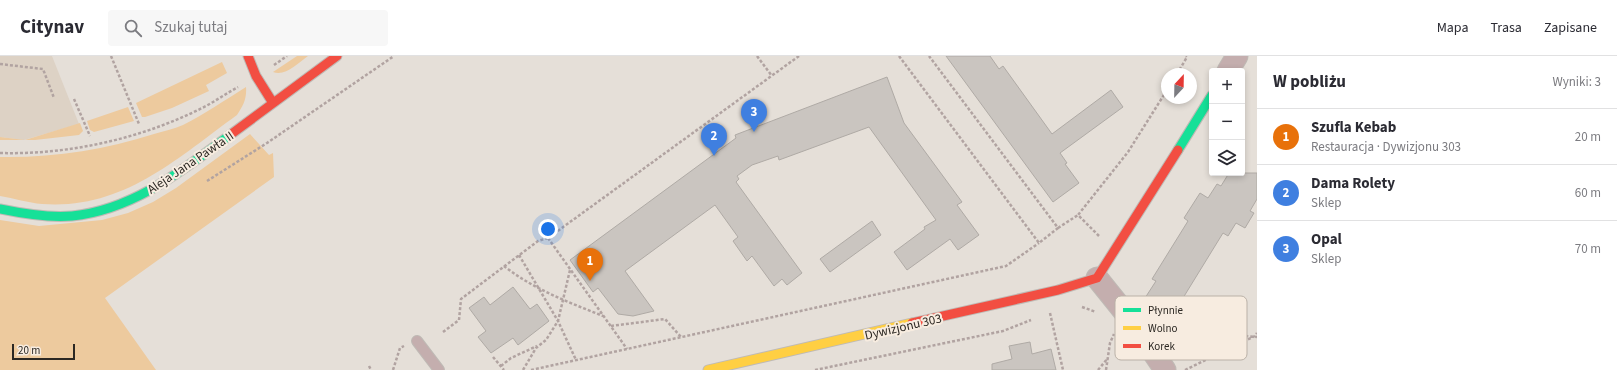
<!DOCTYPE html>
<html lang="pl">
<head>
<meta charset="utf-8">
<style>
  body { margin:0; font-family:"Source Sans 3",sans-serif; background:#f7f7f7; color:#2b2b33 }
  .controls { position:absolute; right:12px; top:12px; display:grid; overflow:hidden; border-radius:4px; box-shadow:0 2px 6px #0003 }
  .controls button { width:36px; height:36px; display:grid; place-items:center; padding:0; border:0; border-bottom:1px solid #e1e1e2; background:#fff; color:#2b2b33; font:20px sans-serif }
  .compass { position:absolute; left:1161px; top:12px; width:36px; height:36px; border-radius:50%; background:#fff; box-shadow:0 2px 6px #0003; rotate:22deg }
  .scale { position:absolute; left:12px; bottom:10px; width:63px; box-sizing:border-box; padding-left:4px; border:2px solid #2c2823; border-top:0; font-size:11px; line-height:14px; white-space:nowrap; color:#2c2823; -webkit-text-stroke:3px #f7ece0; paint-order:stroke }
  .you { position:absolute; left:548px; top:173px; width:14px; height:14px; margin:-10px; border:3px solid #fff; border-radius:50%; background:#1a73e8; box-shadow:0 0 0 6px #1a73e833 }
  .badge { display:grid; place-items:center; width:26px; height:26px; border-radius:50%; background:#1a73e8; color:#fff; font-size:13px; font-weight:700 }
  .pin { position:absolute; translate:-50% -33px; filter:drop-shadow(0 1px 2px #0008) }
  .pin::after { content:''; position:absolute; top:21px; width:14px; height:12px; background:inherit; clip-path:polygon(0 0,100% 0,50% 100%) }
  .list { margin:0; padding:0; list-style:none }
  h2 { display:flex; justify-content:space-between; align-items:center; height:52px; margin:0; padding:0 16px; font-size:17px }
  h2 small { font-size:13px; font-weight:400; color:#7c7c81 }
  .list li { display:grid; grid-template-columns:26px 1fr auto; gap:12px; align-items:center; box-sizing:border-box; height:56px; padding:0 16px; border-top:1px solid #e1e1e2 }
  .list b { display:block; font-size:15px; white-space:nowrap }
  .list p { margin:0; font-size:13px; white-space:nowrap; color:#7c7c81 }
  .list em { font-size:13px; font-style:normal; color:#7c7c81 }
  .icon { flex:none; width:22px; height:22px; fill:none; stroke:currentColor; stroke-width:2; stroke-linecap:round; stroke-linejoin:round }
  .map { position:relative; flex:none; width:1257px; height:314px; overflow:hidden }
  header { display:flex; align-items:center; gap:24px; box-sizing:border-box; height:56px; padding:0 20px; background:#fff; border-bottom:1px solid #e1e1e2 }
  header strong { font-size:19px }
  nav { display:flex; gap:22px; margin-inline-start:auto; font-size:14px }
  .search { width:280px; height:36px; background:#f7f7f7; display:flex; align-items:center; gap:10px; box-sizing:border-box; padding:0 14px; border-radius:4px; color:#7c7c81; font-size:15px }
  main { display:flex }
  aside { flex:1; background:#fff }
  .map>svg:first-child { display:block }
  .built { fill:#ddd2c5 }
  .green { fill:#edca9e }
  .building { fill:#cac5c0; stroke:#afaaa5 }
  .lines { fill:none; stroke-linecap:round; stroke-linejoin:round }
  .lane-casing { stroke:#bfbab5; stroke-width:12 }
  .street-casing { stroke:#bfbab5; stroke-width:23 }
  .fast-casing { stroke:#bfbab5; stroke-width:11 }
  .slow-casing { stroke:#bfbab5; stroke-width:11 }
  .jam-casing { stroke:#bfbab5; stroke-width:11 }
  .path { stroke:#b1a3a1; stroke-width:2.5; stroke-dasharray:3 2; stroke-linecap:butt }
  .lane { stroke:#c4aeae; stroke-width:10 }
  .street { stroke:#c4aeae; stroke-width:21 }
  .fast { stroke:#16e098; stroke-width:9 }
  .slow { stroke:#ffcf43; stroke-width:9 }
  .jam { stroke:#f24e42; stroke-width:9 }
  .labels { text-anchor:middle; stroke-width:4; stroke-linejoin:round; paint-order:stroke }
  .street-label { font-size:13px; fill:#2c2823; stroke:#f7ece0 }
  .key { fill:#f7ece0; stroke:#bab1a7; stroke-width:1 }
  .key-label { font-size:11px; fill:#2c2823 }
</style>
</head>
<body>
<header>
<strong>Citynav</strong>
<div class="search"><svg class="icon" aria-label="search" viewBox="0 0 24 24"><circle cx="10" cy="10" r="6"/><path d="M15 15l6 6"/></svg>Szukaj tutaj</div>
<nav><a>Mapa</a><a>Trasa</a><a>Zapisane</a></nav>
</header>
<main>
<div class="map">
<svg width="1257" height="314" viewBox="0 0 1257 314">
  <rect width="100%" height="100%" fill="#e5dfd8"/>
  <path class="built" d="M 0,0 L 52,0 L 79,68 L 24,84 L 0,81 Z"/>
  <path class="green" d="M 297,0 L 308,0 C 298,7 285,21 273,16 Z
    M 222,6 L 227,17 L 206,29 L 209,35 L 172,52 L 145,61 L 142,61 L 136,47 Z
    M 246,31 C 247,43 243,50 237,59 C 176,103 123,154 42,148 C 28,147 14,142 0,140 L 0,101 C 52,102 104,94 154,78 C 163,75 174,73 183,69 C 205,58 225,44 246,31 Z
    M 128,51 L 134,65 L 94,76 L 90,74 L 87,65 Z
    M 80,67 L 83,75 L 79,79 L 35,84 L 0,84 L 0,81 L 25,84 Z
    M 250,78 L 269,99 L 273,97 L 274,121 L 105,242 L 156,314 L 0,314 L 0,164 L 39,170 L 102,164 L 128,157 L 153,146 L 176,132 Z"/>
  <path class="building" d="M 946,0 L 990,0 L 999,13 L 1003,10 L 1052,78 L 1111,34 L 1123,51 L 1060,97 L 1067,107 L 1065,108 L 1079,127 L 1053,146 Z
    M 887,21 L 904,67 L 962,146 L 957,149 L 979,179 L 958,194 L 950,183 L 907,214 L 894,196 L 925,173 L 924,171 L 936,164 L 869,71 L 779,104 L 778,100 L 752,109 L 737,120 L 739,123 L 736,126 L 802,217 L 787,229 L 782,223 L 774,230 L 752,200 L 747,205 L 733,185 L 738,181 L 715,149 L 625,215 L 654,255 L 633,260 L 618,258 L 598,232 L 593,236 L 570,204 L 736,82 L 735,79 Z
    M 1229,117 L 1257,117 L 1257,143 L 1250,155 L 1254,157 L 1245,172 L 1236,167 L 1228,180 L 1223,177 L 1175,255 L 1161,247 L 1159,251 L 1145,242 L 1156,225 L 1152,223 L 1188,165 L 1184,162 L 1200,137 L 1208,142 L 1217,128 L 1221,130 Z
    M 872,165 L 881,179 L 830,216 L 820,203 Z
    M 513,231 L 530,253 L 537,248 L 549,265 L 518,289 L 513,282 L 491,297 L 478,281 L 486,275 L 469,252 L 484,241 L 490,249 Z
    M 1030,286 L 1032,298 L 1051,293 L 1056,314 L 992,314 L 992,308 L 1012,303 L 1009,290 Z"/>
  <g class="lines">
    <defs>
      <path id="lane" d="M 417,285 L 439,314"/>
      <path id="street" d="M 1228,15 L 1237,0
        M 1097,222 L 1134,268 L 1165,314"/>
      <path id="fast" d="M 1178,94 L 1212,39
        M 0,153 C 24,158 48,162 72,160 C 133,154 183,114 230,79"/>
      <path id="slow" d="M 708,314 L 912,267"/>
      <path id="jam" d="M 248,0 L 256,20 L 273,47
        M 230,79 L 337,0
        M 912,267 L 1058,234 L 1097,222 L 1178,94"/>
    </defs>
    <use href="#lane" class="lane-casing"/>
    <use href="#street" class="street-casing"/>
    <use href="#fast" class="fast-casing"/>
    <use href="#slow" class="slow-casing"/>
    <use href="#jam" class="jam-casing"/>
    <path class="path" d="M 111,0 L 139,68
      M 757,0 L 772,20
      M 899,0 L 1039,187 L 1058,172 L 929,0
      M 0,8 L 43,13 L 54,42
      M 274,9 L 287,0
      M 1177,18 L 1187,1 L 1186,0
      M 74,43 L 90,80
      M 0,97 C 70,99 144,82 206,50 C 217,44 227,37 238,31
      M 207,125 L 267,87 L 394,0
      M 1058,172 L 1078,159
      M 1099,180 L 1078,159 L 1128,96 L 1167,34
      M 548,182 L 627,293
      M 519,199 L 558,265 L 576,304
      M 504,210 C 533,233 568,246 603,260
      M 1082,251 L 1096,256
      M 1050,257 L 1063,314
      M 611,270 L 665,263 L 681,281
      M 1161,270 L 1178,274 L 1257,281
      M 443,276 L 459,264 L 461,243 L 538,185 L 548,182 L 799,0
      M 493,301 L 504,314
      M 369,310 L 371,314
      M 501,310 L 511,302 L 537,290
      M 393,314 L 400,292 L 404,290
      M 523,314 L 536,292 L 546,284 L 558,265 L 570,214
      M 531,314 L 1006,210 L 1039,187
      M 815,314 L 1003,275 L 1031,264
      M 1098,314 L 1108,302
      M 1106,314 L 1110,287 L 1114,278
      M 1185,314 L 1255,280 L 1257,277"/>
    <use href="#lane" class="lane"/>
    <use href="#street" class="street"/>
    <use href="#fast" class="fast"/>
    <use href="#slow" class="slow"/>
    <use href="#jam" class="jam"/>
  </g>
  <g class="labels">
    <g class="street-label">
      <text transform="translate(190 106) rotate(-34)" y="5">Aleja Jana Pawła II</text>
      <text transform="translate(903 270) rotate(-13)" y="5">Dywizjonu 303</text>
    </g>
  </g>
  <rect x="1115" y="240" width="132" height="64" rx="6" class="key"/>
  <rect x="1123" y="252" width="18" height="4" fill="#16e098"/>
  <rect x="1123" y="270" width="18" height="4" fill="#ffcf43"/>
  <rect x="1123" y="288" width="18" height="4" fill="#f24e42"/>
  <g class="key-label">
    <text x="1148" y="258">Płynnie</text>
    <text x="1148" y="276">Wolno</text>
    <text x="1148" y="294">Korek</text>
  </g>
</svg>
<div class="controls">
<button>+</button>
<button>−</button>
<button><svg class="icon" aria-label="layers" viewBox="0 0 24 24"><path d="M12 4l9 5-9 5-9-5zM3 14l9 5 9-5"/></svg></button>
</div>
<svg class="compass" viewBox="-18 -18 36 36"><path d="M0-13l5 13h-10z" fill="#e53935"/><path d="M0 13l5-13h-10z" fill="#7c7c81"/></svg>
<div class="scale">20 m</div>
<div class="you"></div>
<div class="pin badge" style="left:590px;top:225px;background:#e8710a">1</div>
<div class="pin badge" style="left:714px;top:100px;background:#3f7fe0">2</div>
<div class="pin badge" style="left:754px;top:76px;background:#3f7fe0">3</div>
</div>
<aside>
<h2>W pobliżu<small>Wyniki: 3</small></h2>
<ul class="list">
<li><span class="badge" style="background:#e8710a">1</span><div><b>Szufla Kebab</b><p>Restauracja · Dywizjonu 303</p></div><em>20 m</em></li>
<li><span class="badge" style="background:#3f7fe0">2</span><div><b>Dama Rolety</b><p>Sklep</p></div><em>60 m</em></li>
<li><span class="badge" style="background:#3f7fe0">3</span><div><b>Opal</b><p>Sklep</p></div><em>70 m</em></li>
</ul>
</aside>
</main>
</body>
</html>
